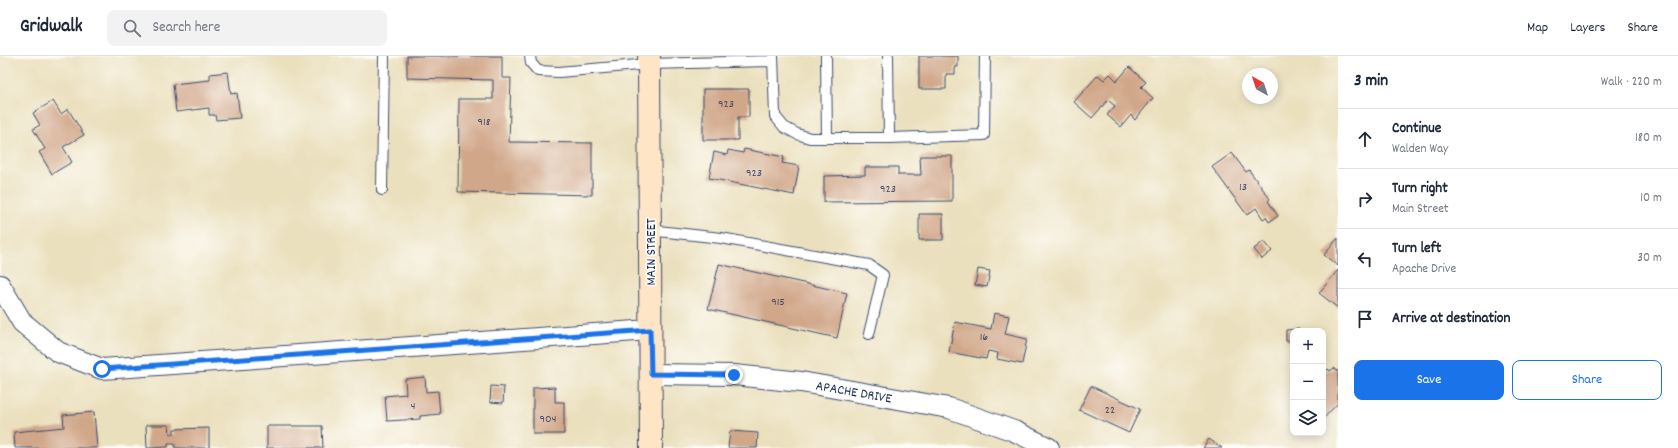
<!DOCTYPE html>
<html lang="en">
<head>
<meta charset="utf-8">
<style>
  body { margin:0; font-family:Dekko,sans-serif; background:#f2f2f3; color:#1f2937 }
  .controls { position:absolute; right:12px; bottom:12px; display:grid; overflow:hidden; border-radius:8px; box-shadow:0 2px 10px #0003 }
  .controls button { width:36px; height:36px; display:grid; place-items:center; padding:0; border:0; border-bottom:1px solid #e0e1e3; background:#fff; color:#1f2937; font:20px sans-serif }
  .compass { position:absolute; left:1242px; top:12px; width:36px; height:36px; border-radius:50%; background:#fff; box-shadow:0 2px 10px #0003; rotate:321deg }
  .stop { position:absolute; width:12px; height:12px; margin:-9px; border:3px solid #1a73e8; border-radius:50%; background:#fff }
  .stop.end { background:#1a73e8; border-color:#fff; box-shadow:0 1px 4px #0008 }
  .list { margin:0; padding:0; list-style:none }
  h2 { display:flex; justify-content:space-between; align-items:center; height:52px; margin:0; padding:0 16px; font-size:17px }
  h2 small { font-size:13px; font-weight:400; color:#747a83 }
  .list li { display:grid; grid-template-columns:26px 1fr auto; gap:12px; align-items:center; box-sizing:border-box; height:60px; padding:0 16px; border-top:1px solid #e0e1e3 }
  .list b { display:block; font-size:15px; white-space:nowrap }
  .list p { margin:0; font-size:13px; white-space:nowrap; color:#747a83 }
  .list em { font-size:13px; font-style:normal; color:#747a83 }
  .actions { display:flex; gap:8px; padding:12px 16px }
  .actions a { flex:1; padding:9px 0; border:1px solid #1a73e8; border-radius:8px; text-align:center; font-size:14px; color:#1a73e8 }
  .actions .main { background:#1a73e8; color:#fff }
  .icon { flex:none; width:22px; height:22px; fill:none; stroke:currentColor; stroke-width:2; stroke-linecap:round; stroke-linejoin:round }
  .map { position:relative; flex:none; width:1338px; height:392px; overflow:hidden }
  header { display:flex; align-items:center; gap:24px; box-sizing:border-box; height:56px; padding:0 20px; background:#fff; border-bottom:1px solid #e0e1e3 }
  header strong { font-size:19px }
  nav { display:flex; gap:22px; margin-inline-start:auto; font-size:14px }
  .search { width:280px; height:36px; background:#f2f2f3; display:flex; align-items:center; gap:10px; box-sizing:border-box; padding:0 14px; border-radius:8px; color:#747a83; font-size:15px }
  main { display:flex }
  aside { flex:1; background:#fff }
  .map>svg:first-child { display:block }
  .building { fill:#d1a78a }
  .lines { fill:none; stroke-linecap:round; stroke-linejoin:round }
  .service-casing { stroke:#3a4a6c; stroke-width:12 }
  .minor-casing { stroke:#3a4a6c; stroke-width:22 }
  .secondary-casing { stroke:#3a4a6c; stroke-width:24 }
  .service { stroke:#fff; stroke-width:10 }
  .minor { stroke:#fff; stroke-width:20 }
  .secondary { stroke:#fee5c5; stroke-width:22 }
  .route { stroke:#1a73e8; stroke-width:5 }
  .labels { text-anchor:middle; stroke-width:3.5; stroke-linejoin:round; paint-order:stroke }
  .number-label { font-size:12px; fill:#484d69 }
  .street-label { font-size:14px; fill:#1b2f5e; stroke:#fdfcf7 }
</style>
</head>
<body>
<header>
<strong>Gridwalk</strong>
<div class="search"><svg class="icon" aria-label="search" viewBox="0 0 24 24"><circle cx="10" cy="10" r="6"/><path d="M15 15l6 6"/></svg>Search here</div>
<nav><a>Map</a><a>Layers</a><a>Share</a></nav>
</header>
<main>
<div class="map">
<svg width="1338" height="392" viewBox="0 0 1338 392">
  <rect width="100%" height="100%" fill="#fdfcf7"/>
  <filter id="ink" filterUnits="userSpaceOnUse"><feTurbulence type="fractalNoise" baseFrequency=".025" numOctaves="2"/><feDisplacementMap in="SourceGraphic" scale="8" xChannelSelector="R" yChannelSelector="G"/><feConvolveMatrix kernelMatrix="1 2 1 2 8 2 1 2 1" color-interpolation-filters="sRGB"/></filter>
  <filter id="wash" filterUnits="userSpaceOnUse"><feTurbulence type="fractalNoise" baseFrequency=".012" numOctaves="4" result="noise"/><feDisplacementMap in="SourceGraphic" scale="16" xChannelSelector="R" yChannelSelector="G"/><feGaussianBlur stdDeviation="0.9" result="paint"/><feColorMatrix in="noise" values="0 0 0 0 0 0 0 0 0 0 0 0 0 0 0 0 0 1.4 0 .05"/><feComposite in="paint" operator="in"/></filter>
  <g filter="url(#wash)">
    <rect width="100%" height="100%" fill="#ebe0be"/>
    <g id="blocks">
      <path class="building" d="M 407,0 L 502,0 L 502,22 L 511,22 L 509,86 L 592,87 L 592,139 L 458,136 L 459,43 L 493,43 L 493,24 L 407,22 Z
        M 919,0 L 958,0 L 958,11 L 955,11 L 955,18 L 946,18 L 946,33 L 919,33 Z
        M 1129,11 L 1146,26 L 1141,31 L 1153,42 L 1135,64 L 1131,59 L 1121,71 L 1107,59 L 1115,50 L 1108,44 L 1092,62 L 1074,46 L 1098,19 L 1104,24 L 1110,18 L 1117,25 Z
        M 228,16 L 231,38 L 237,37 L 240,62 L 216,64 L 215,59 L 209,59 L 209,52 L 176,56 L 173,28 L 210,24 L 210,18 Z
        M 703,33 L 749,33 L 749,61 L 738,61 L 738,84 L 703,84 Z
        M 53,45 L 61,58 L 68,53 L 84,79 L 63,91 L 72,106 L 52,118 L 39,96 L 45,93 L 33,73 L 40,69 L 33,57 Z
        M 744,93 L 784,101 L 782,107 L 799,110 L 794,139 L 709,122 L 714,96 L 727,99 L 728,94 L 743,97 Z
        M 1232,97 L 1246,116 L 1249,114 L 1270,143 L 1268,145 L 1278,160 L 1269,166 L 1266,161 L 1263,163 L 1256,152 L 1247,159 L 1212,111 Z
        M 920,100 L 952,100 L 952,145 L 824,146 L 824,120 L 865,119 L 865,111 L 898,111 L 898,119 L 921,119 Z
        M 919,158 L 943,158 L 943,184 L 919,184 Z
        M 1338,182 L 1338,210 L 1324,199 Z
        M 1264,185 L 1272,195 L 1262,203 L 1254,193 Z
        M 719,208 L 847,237 L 837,282 L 708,253 Z
        M 978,213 L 990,215 L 987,231 L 975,229 Z
        M 1338,214 L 1338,252 L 1319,237 Z
        M 994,257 L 1009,260 L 1005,278 L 1027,283 L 1022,308 L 997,303 L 998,297 L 988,295 L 986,303 L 949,296 L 955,266 L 991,273 Z
        M 1299,273 L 1299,275 L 1293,275 L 1293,285 L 1286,285 L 1286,274 Z
        M 1334,312 L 1338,315 L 1338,347 L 1323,363 L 1323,318 L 1328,313 L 1330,315 Z
        M 425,321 L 426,336 L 438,335 L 440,358 L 420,360 L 420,363 L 387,365 L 385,340 L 406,338 L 405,323 Z
        M 491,330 L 504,331 L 503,347 L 490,346 Z
        M 1091,330 L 1140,353 L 1129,377 L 1079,354 Z
        M 555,331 L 555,346 L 564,346 L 564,378 L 533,378 L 533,332 Z
        M 94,356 L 97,392 L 15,392 L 14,376 L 64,371 L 63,359 Z
        M 146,369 L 169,369 L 170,378 L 174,378 L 174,373 L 209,372 L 209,392 L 175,392 L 175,388 L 168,388 L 168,391 L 147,392 Z
        M 267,370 L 322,370 L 323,392 L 267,392 Z
        M 730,375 L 758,377 L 757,392 L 728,392 Z
        M 1209,383 L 1222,392 L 1203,392 Z"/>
    </g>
  </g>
  <g filter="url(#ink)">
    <use href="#blocks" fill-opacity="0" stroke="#3a4a6c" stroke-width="1"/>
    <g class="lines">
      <defs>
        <path id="service" d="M 530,0 L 531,7 L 538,15 L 559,16 L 649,8 L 773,5
          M 773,0 L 775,60 L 784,71 L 797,78 L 810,82 L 889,82 L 984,79 L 985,0
          M 826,0 L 827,82
          M 888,0 L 889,82
          M 382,134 L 384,0
          M 649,174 L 721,182 L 869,209 L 883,219 L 869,278"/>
        <path id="minor" d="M 0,229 L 22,266 L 58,296 L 102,313 L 650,274
          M 651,318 L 734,319 L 801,326 L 949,352 L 1014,375 L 1049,392"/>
        <path id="secondary" d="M 649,0 L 651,392"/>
      </defs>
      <use href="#service" class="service-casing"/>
      <use href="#minor" class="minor-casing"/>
      <use href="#secondary" class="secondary-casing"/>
      <use href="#service" class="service"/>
      <use href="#minor" class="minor"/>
      <use href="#secondary" class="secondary"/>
    </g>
  </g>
  <g class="lines" filter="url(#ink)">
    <path class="route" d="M 102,313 L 650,274 L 651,318 L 734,319"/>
  </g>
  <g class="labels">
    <g class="number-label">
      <text x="726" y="51">923</text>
      <text x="484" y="69">918</text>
      <text x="754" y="120">923</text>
      <text x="1243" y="134">13</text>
      <text x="888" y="136">923</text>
      <text x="778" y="249">915</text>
      <text x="984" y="284">16</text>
      <text x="413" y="353">4</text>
      <text x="1110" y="357">22</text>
      <text x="548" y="366">904</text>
    </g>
    <g class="street-label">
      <text transform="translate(650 196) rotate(-90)" y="5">MAIN STREET</text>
      <text transform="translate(854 335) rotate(10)" y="5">APACHE DRIVE</text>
    </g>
  </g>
</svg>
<div class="controls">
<button>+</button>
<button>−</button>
<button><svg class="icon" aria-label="layers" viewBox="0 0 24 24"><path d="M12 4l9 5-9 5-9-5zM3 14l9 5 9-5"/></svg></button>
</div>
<svg class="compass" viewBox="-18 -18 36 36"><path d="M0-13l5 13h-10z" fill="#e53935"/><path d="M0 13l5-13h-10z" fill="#747a83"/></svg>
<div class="stop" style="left:102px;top:313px"></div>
<div class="stop end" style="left:734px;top:319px"></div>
</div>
<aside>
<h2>3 min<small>Walk · 220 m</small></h2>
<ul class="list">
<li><svg class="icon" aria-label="ahead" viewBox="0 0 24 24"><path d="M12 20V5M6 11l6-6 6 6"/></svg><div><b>Continue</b><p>Walden Way</p></div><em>180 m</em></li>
<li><svg class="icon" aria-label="right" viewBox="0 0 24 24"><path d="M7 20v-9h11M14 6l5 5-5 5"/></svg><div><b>Turn right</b><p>Main Street</p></div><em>10 m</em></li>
<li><svg class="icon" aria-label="left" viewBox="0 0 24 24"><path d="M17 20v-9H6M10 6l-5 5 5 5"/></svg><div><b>Turn left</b><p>Apache Drive</p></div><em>30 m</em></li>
<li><svg class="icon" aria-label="arrive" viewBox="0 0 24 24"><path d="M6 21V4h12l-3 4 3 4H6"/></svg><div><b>Arrive at destination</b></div></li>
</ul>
<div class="actions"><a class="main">Save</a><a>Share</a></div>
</aside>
</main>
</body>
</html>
